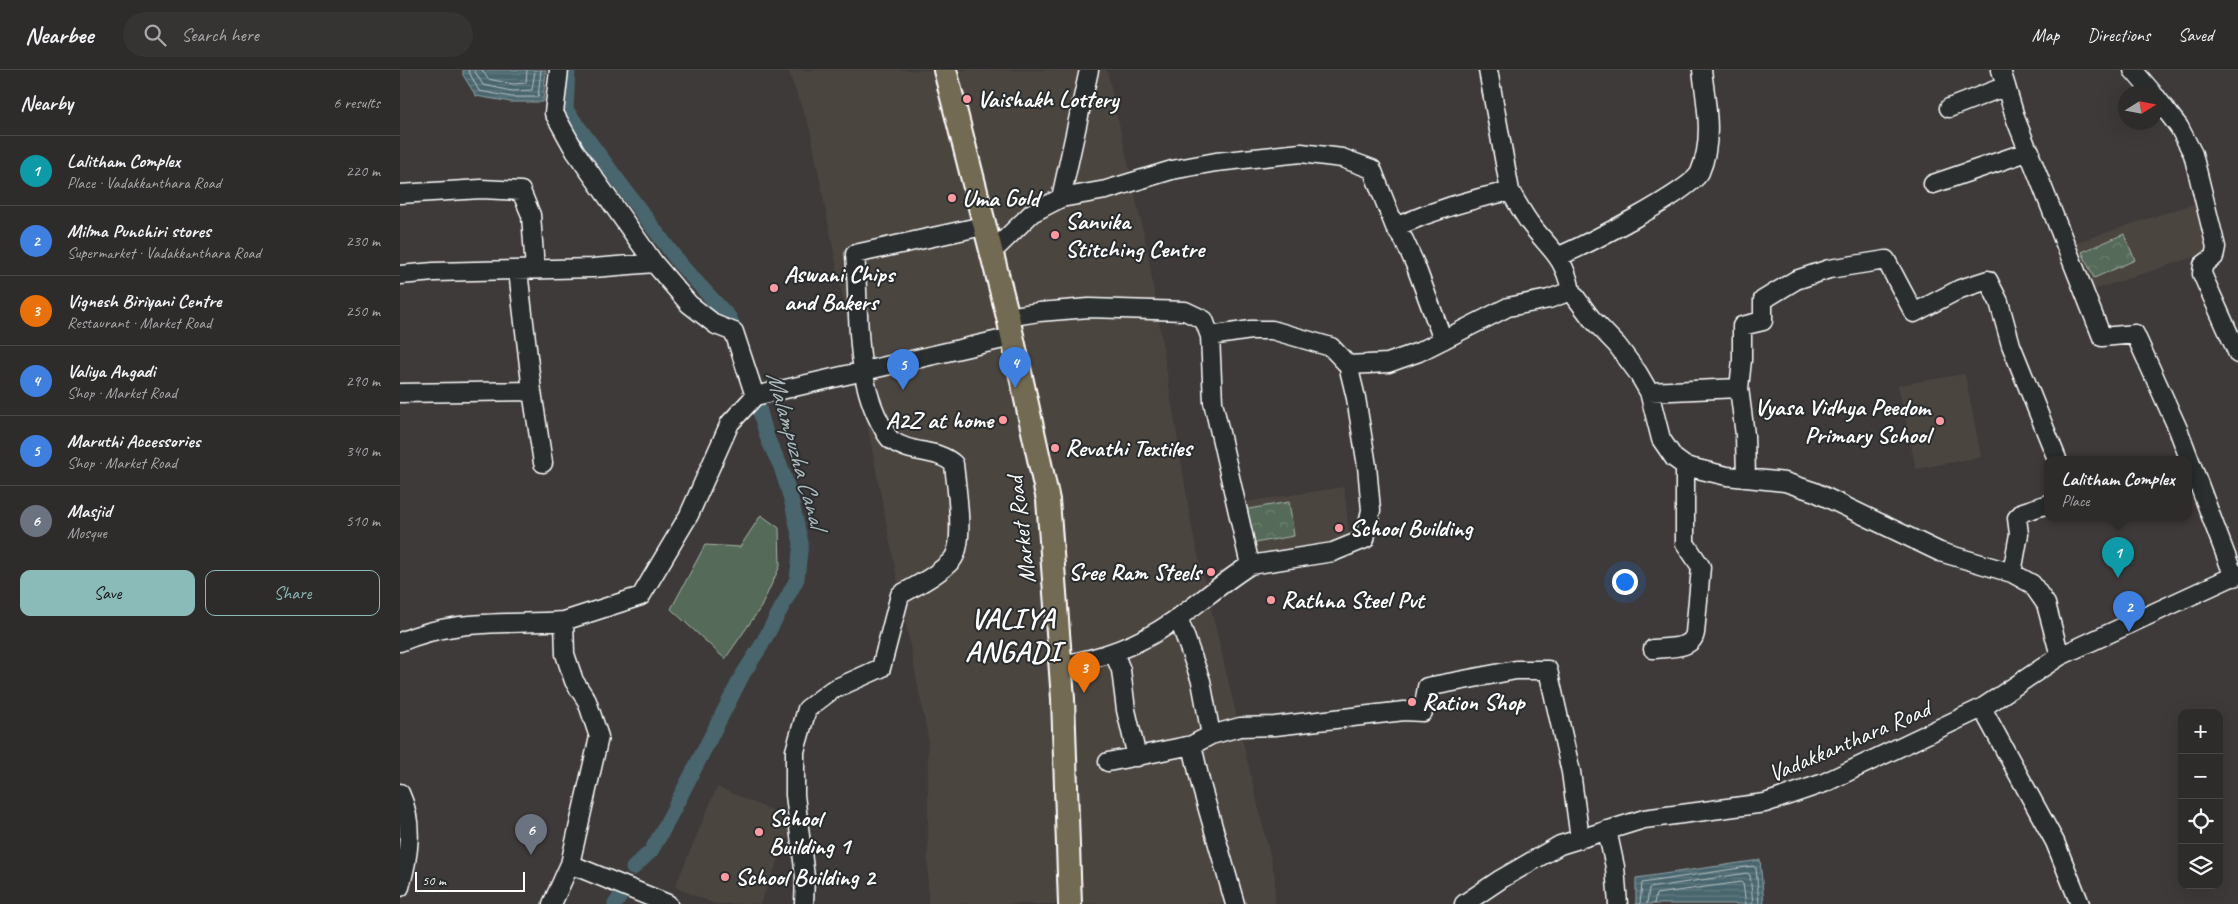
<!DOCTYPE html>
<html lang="en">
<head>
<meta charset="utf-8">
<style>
  body { margin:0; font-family:Caveat,sans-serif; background:#363433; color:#f1f3f6 }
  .controls { position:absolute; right:15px; bottom:15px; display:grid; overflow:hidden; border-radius:10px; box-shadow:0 5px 20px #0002 }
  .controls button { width:45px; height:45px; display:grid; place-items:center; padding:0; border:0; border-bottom:1px solid #494847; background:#2e2c2b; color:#f1f3f6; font:25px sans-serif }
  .compass { position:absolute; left:1718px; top:15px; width:45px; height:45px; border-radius:50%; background:#2e2c2b; box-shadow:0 5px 20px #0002; rotate:79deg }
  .scale { position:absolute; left:15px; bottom:12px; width:110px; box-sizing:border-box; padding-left:5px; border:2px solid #fff; border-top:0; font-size:14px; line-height:18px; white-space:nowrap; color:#fff; -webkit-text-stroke:4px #2a2d2e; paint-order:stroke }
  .you { position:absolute; left:1224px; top:511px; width:18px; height:18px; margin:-12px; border:4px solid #fff; border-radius:50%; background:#1a73e8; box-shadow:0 0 0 8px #1a73e833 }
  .badge { display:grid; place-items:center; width:32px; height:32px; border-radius:50%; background:#8bbbb9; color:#fff; font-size:16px; font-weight:700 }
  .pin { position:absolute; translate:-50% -41px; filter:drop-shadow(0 1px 2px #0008) }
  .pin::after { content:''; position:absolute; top:26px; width:18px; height:15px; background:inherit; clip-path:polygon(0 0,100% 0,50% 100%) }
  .popup { position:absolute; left:1644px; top:386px; width:148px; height:65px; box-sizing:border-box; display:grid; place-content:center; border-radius:10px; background:#2e2c2b; filter:drop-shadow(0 1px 4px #0005); font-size:16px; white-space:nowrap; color:#a7a7a9 }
  .popup b { font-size:19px; color:#f1f3f6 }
  .popup::after { content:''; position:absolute; left:50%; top:100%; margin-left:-10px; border:10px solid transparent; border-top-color:#2e2c2b }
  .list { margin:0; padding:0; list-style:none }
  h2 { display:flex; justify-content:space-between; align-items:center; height:65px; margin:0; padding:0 20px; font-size:21px }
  h2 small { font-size:16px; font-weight:400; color:#a7a7a9 }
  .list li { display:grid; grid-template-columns:32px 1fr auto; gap:15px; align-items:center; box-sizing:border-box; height:70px; padding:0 20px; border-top:1px solid #494847 }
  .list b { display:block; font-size:19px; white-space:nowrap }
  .list p { margin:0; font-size:16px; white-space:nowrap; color:#a7a7a9 }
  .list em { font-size:16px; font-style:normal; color:#a7a7a9 }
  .actions { display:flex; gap:10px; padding:15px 20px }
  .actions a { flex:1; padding:11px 0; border:1px solid #8bbbb9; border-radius:10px; text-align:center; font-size:18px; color:#8bbbb9 }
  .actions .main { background:#8bbbb9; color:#111 }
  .icon { flex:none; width:28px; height:28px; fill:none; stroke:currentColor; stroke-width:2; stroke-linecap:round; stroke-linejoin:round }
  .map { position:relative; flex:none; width:1838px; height:834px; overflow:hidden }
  header { display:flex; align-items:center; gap:30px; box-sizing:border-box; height:70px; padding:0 25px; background:#2e2c2b; border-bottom:1px solid #494847 }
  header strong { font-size:24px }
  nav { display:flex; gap:28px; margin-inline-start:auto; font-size:18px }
  .search { width:350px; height:45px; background:#363433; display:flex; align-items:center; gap:12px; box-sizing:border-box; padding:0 18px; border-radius:28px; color:#a7a7a9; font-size:19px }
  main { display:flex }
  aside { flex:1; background:#2e2c2b }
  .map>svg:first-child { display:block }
  .built { fill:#4c4441 }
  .grass { fill:#546b58; stroke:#aab5ac }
  .forest { fill:url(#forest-crowns); stroke:#aab5ac }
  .water { fill:url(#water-rules); stroke:#92a3a7 }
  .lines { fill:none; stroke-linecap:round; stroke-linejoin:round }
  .shore { stroke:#b6c1c5; stroke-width:1 }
  .canal { stroke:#49656d; stroke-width:15 }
  .minor-casing { stroke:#fff; stroke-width:21 }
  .major-casing { stroke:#fff; stroke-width:26 }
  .minor { stroke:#2a2d2e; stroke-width:18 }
  .major { stroke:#736b52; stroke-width:22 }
  .poi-dot { fill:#ff9aa2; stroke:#2a2d2e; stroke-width:2 }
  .labels { text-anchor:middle; stroke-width:4; stroke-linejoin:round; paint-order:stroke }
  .poi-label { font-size:24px; font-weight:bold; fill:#fff; stroke:#2a2d2e; text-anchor:start }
  .street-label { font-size:24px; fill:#fff; stroke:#2a2d2e }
  .water-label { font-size:25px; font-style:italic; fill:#adbabd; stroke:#2a2d2e }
  .district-label { font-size:29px; font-weight:bold; letter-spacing:1px; fill:#fff; stroke:#2a2d2e }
</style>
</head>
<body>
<header>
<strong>Nearbee</strong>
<div class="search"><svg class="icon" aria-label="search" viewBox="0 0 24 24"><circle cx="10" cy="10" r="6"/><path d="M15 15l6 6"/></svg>Search here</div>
<nav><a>Map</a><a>Directions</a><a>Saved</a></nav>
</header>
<main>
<aside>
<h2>Nearby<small>6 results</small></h2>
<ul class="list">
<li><span class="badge" style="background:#0f9aa8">1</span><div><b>Lalitham Complex</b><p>Place · Vadakkanthara Road</p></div><em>220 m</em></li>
<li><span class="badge" style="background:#3f7fe0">2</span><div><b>Milma Punchiri stores</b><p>Supermarket · Vadakkanthara Road</p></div><em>230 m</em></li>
<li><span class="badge" style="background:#e8710a">3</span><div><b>Vignesh Biriyani Centre</b><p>Restaurant · Market Road</p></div><em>250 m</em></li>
<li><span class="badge" style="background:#3f7fe0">4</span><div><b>Valiya Angadi</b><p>Shop · Market Road</p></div><em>290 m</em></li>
<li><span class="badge" style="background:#3f7fe0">5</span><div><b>Maruthi Accessories</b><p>Shop · Market Road</p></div><em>340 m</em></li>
<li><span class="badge" style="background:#6b7280">6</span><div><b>Masjid</b><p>Mosque</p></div><em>510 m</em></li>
</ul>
<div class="actions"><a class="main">Save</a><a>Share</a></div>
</aside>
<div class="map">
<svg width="1838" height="834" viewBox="0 0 1838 834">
  <defs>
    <pattern id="forest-crowns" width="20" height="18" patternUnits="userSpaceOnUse" patternTransform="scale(1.25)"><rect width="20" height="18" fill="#546b58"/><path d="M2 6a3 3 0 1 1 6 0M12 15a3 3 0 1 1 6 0" fill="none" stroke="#6e8171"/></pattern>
    <pattern id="water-rules" width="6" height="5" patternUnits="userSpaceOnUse" patternTransform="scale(1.25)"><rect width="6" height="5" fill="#49656d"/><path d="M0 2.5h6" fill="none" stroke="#647c83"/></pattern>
  </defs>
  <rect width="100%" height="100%" fill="#3e3a39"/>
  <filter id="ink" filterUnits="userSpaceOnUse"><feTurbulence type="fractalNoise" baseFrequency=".02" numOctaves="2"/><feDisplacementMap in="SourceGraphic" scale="10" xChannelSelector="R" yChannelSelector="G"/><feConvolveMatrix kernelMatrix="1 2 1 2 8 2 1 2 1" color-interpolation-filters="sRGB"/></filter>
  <g filter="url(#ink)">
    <path class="built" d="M 388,0 L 707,0 L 747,178 L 792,459 L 875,807 L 875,834 L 528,834 L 528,668 L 410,59 Z
      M 1796,133 L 1812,181 L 1687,222 L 1671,174 Z
      M 1565,304 L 1581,387 L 1516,399 L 1498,315 Z
      M 944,417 L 950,472 L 850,488 L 839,433 Z
      M 317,717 L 395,750 L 360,834 L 315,834 L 275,817 Z"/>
    <path class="grass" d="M 361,445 L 379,458 L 380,496 L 361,537 L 325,589 L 271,539 L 305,475 L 340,477 Z"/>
    <path class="forest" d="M 1724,164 L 1735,190 L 1694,208 L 1682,182 Z
      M 889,432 L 894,466 L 849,474 L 843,440 Z"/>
    <path class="water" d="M 63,0 L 146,0 L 143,32 L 111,32 L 76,26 L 63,5 Z
      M 1360,790 L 1364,834 L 1236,834 L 1236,808 Z"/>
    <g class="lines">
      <path class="shore" d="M 68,0 L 79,21 L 112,27 L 138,27 L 141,0
        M 74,0 L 83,15 L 112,21 L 132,20 L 135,0
        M 82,0 L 88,9 L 113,14 L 126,13 L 127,0
        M 1240,834 L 1242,813 L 1353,796 L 1356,798 L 1359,834
        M 1247,834 L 1249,818 L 1347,803 L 1350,805 L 1353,834
        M 1254,834 L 1256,824 L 1341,812 L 1343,814 L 1346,834"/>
      <path class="canal" d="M 168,0 L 166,40 L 280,194 L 329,247 L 339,268
        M 233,798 L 251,781 L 262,762 L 343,604 L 361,576 L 397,509 L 401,473 L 391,429 L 381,397 L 368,370 L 353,317
        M 215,834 L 220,827"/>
      <defs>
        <path id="minor" d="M 159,0 L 154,43 L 175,81 L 254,193 L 289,234 L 316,255 L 334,262 L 355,326 L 612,267
          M 1601,0 L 1616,50 L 1702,267 L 1735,264 L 1778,359 L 1834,507
          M 1733,0 L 1752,22
          M 1756,27 L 1779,57 L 1793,84 L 1816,177 L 1814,187 L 1803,195 L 1802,204 L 1838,284
          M 1549,38 L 1606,16
          M 1533,114 L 1630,81
          M 0,124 L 81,119 L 121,121 L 131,145 L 135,199
          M 661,128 L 689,0
          M 995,157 L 1004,170 L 1015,194 L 1043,270
          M 590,184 L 632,143 L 661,128 L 706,120 L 772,100 L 816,92 L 901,83 L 942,88 L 972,99 L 995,157 C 1032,141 1070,129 1110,121 L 1088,0
          M 1159,186 C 1182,177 1292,121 1300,102 C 1314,69 1306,34 1302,0
          M 118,201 L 132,321 L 143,393
          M 0,205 L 34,202 L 193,198 L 254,193
          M 1171,221 L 1191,248 L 1217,275 L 1238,303 L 1249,322 L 1261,369 L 1274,388 L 1285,396 L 1327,406 L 1385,412 L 1415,422 L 1540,482 L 1612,503 L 1632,514 L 1646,534 L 1660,586
          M 608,247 L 639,242 L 689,238 L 785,241 L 804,250 L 810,266 L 813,332 L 850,495 C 823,512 798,534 772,552 C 739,575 700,589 661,595
          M 810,266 L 851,260 L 872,260 L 931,277 L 948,295 L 956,328 L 967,396 L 971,440 L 965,469 L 933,482 L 850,495
          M 948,295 L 988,293 L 1019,282 L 1108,237 L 1149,229 L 1171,221 C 1164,185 1149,179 1129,152 C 1122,142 1116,131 1110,121
          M 1339,318 L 1345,365 L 1346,408
          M 1249,322 L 1339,318 L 1342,290 L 1342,256 L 1363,251 L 1363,230 L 1396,210 L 1429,199 L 1486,190 L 1514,243 L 1560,219 L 1588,210 L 1599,232 L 1611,275 L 1657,389
          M 0,323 L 132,321
          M 1612,503 L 1619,464 L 1617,448 L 1623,442 L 1648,434
          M 778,547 L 801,611 L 811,665 L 792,675 L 801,715 L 835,834
          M 164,551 L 241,526 L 289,445 L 330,353 L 355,326
          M 0,572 C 55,548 106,555 164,551 L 165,584 L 174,611 L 187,631 L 199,667 L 170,794 L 152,834
          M 1253,579 C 1268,577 1292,580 1295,563 L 1301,497 L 1285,473 L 1285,396
          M 714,583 L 721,600 L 726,640 L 737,687
          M 1582,638 L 1655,772 L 1680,834
          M 811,665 L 840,657 L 875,656 L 1004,641 L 1023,642 L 1027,617 L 1116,600 L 1148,600 L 1171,702 L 1180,769
          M 708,692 L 792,675
          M 0,723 C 14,753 9,786 0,817
          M 1207,760 L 1215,797 L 1218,834
          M 170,794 L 268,834
          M 404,834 L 405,807 L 395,725 L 395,681 L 407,639 L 432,620 L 481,598 L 500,525 C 517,515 538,505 552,490 C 566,474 556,416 554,394 C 536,378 512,385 491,370 C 488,367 485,362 483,358 C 453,307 460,240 455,184 L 583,156
          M 1064,834 L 1101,809 L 1160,775 L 1244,749 L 1365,733 L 1424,713 L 1582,638 L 1660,586 L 1838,504"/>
        <path id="major" d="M 545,0 L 608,247 L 648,430 L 663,629 L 670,834"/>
      </defs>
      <use href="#minor" class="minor-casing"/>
      <use href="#major" class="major-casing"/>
      <use href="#minor" class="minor"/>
      <use href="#major" class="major"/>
    </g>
  </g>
  <g class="poi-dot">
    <circle cx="567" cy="29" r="5"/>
    <circle cx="552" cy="128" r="5"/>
    <circle cx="655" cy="165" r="5"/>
    <circle cx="374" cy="218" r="5"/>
    <circle cx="603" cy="350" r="5"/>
    <circle cx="1540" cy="351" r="5"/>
    <circle cx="655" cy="378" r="5"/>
    <circle cx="939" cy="458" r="5"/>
    <circle cx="811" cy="502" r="5"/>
    <circle cx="871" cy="530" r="5"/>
    <circle cx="1012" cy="632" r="5"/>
    <circle cx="359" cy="762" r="5"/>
    <circle cx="325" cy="807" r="5"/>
  </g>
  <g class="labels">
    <g class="poi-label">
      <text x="577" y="37">Vaishakh Lottery</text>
      <text x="562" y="136">Uma Gold</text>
      <text x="665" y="159">Sanvika<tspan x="665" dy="28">Stitching Centre</tspan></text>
      <text x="384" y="212">Aswani Chips<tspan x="384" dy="28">and Bakers</tspan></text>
      <text x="1530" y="345" text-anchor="end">Vyasa Vidhya Peedom<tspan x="1530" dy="28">Primary School</tspan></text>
      <text x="593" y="358" text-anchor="end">A2Z at home</text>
      <text x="665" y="386">Revathi Textiles</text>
      <text x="949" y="466">School Building</text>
      <text x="801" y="510" text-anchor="end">Sree Ram Steels</text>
      <text x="881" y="538">Rathna Steel Pvt</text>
      <text x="1022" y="640">Ration Shop</text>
      <text x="369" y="756">School<tspan x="369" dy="28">Building 1</tspan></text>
      <text x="335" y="815">School Building 2</text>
    </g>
    <g class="street-label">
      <text transform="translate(621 460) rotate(-97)" y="8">Market Road</text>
      <text transform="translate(1449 671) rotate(-23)" y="8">Vadakkanthara Road</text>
    </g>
    <g class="water-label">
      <text transform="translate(397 379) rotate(74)" y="9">Malampuzha Canal</text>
    </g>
    <g class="district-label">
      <text x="613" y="558">VALIYA<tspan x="613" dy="33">ANGADI</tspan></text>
    </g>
  </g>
</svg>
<div class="controls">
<button>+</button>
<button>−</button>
<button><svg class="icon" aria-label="locate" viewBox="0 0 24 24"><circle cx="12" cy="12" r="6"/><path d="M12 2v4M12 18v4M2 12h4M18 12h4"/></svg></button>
<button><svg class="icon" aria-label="layers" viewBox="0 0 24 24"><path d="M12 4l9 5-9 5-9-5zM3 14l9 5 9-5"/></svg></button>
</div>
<svg class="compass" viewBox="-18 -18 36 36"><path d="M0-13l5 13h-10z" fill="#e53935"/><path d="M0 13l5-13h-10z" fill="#a7a7a9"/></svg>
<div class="scale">50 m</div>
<div class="you"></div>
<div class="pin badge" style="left:1718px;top:508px;background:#0f9aa8">1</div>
<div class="popup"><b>Lalitham Complex</b>Place</div>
<div class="pin badge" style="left:1729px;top:562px;background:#3f7fe0">2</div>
<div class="pin badge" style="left:684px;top:623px;background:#e8710a">3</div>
<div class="pin badge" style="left:615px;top:318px;background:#3f7fe0">4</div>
<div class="pin badge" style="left:503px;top:320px;background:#3f7fe0">5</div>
<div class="pin badge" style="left:131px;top:785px;background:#6b7280">6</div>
</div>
</main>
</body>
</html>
